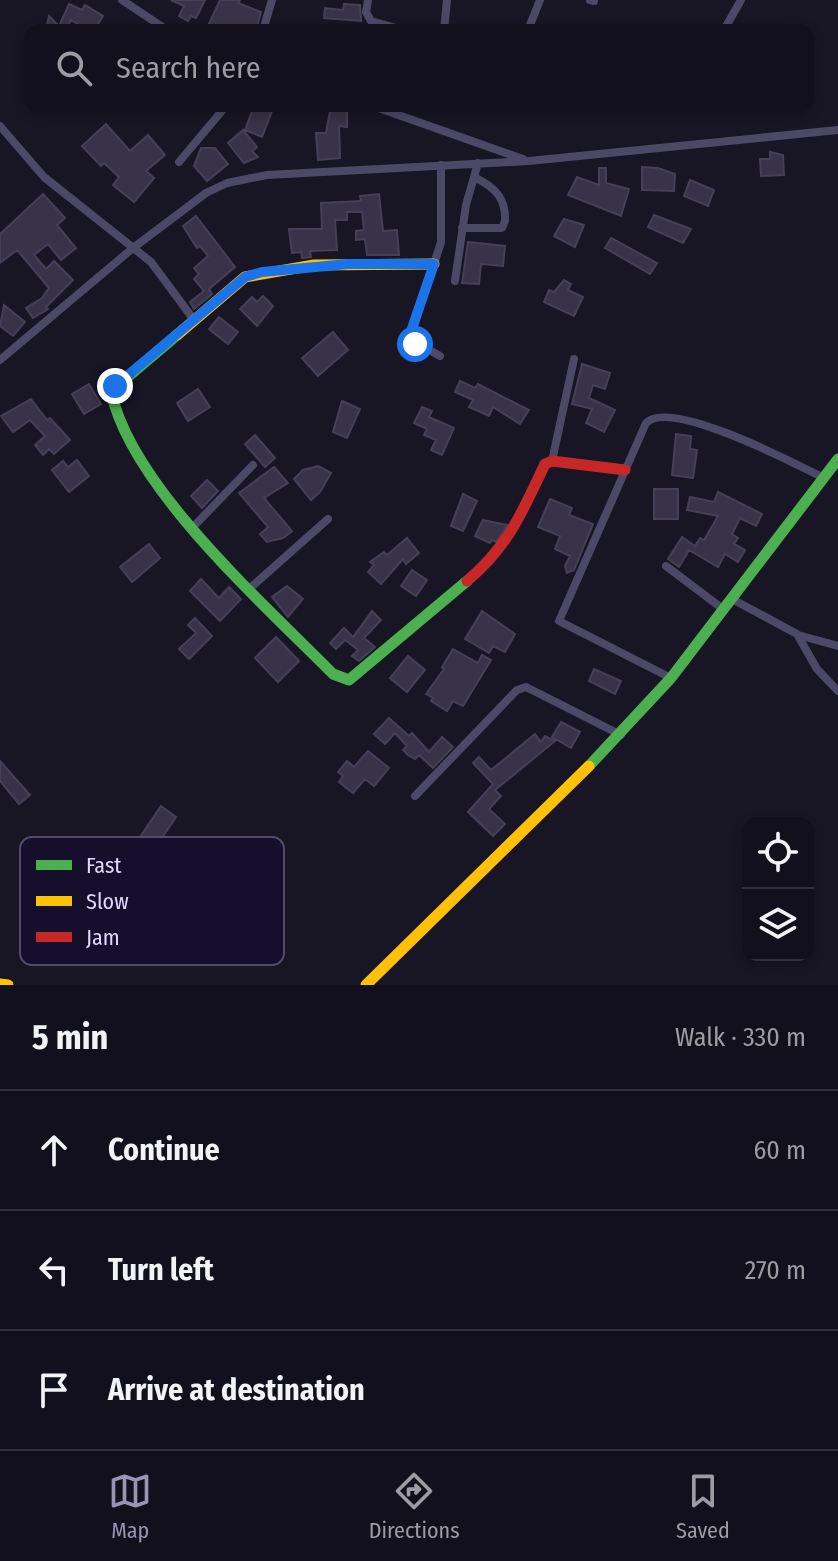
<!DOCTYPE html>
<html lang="en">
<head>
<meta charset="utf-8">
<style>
  body { margin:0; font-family:"Fira Sans Condensed",sans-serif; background:#1f1e29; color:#f1f3f6 }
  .controls { position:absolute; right:24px; bottom:24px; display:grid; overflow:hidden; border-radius:16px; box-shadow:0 4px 12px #0003 }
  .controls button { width:72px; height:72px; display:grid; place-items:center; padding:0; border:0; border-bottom:2px solid #31303b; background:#12101c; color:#f1f3f6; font:40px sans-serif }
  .stop { position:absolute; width:24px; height:24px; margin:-18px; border:6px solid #1a73e8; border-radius:50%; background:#fff }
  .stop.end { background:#1a73e8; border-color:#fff; box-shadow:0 2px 8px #0008 }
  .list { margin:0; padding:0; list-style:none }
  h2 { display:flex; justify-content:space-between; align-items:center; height:104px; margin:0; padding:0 32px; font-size:34px }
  h2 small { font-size:26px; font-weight:400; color:#9c9da3 }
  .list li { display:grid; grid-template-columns:52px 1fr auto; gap:24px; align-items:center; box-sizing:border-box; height:120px; padding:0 32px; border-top:2px solid #31303b }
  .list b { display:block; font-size:30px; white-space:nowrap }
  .list em { font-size:26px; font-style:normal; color:#9c9da3 }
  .icon { flex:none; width:44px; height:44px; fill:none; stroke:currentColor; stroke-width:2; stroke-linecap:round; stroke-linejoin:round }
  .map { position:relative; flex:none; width:838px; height:985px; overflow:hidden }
  .search { position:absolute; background:#12101c; box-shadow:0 4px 12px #0003; left:24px; right:24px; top:24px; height:88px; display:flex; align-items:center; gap:20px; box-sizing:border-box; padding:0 28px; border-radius:16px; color:#9c9da3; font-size:30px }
  .sheet { height:464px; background:#12101c }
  nav { display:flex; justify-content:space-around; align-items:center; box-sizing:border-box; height:112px; border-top:2px solid #31303b; background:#12101c; font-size:22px; color:#9c9da3 }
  nav a { display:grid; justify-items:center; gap:4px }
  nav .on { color:#9994b3 }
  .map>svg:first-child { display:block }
  .building { fill:#383346; stroke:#454058; stroke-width:2 }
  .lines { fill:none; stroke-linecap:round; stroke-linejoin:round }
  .street { stroke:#4c4966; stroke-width:8 }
  .fast { stroke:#4caf50; stroke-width:11 }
  .slow { stroke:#ffc107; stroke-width:11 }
  .jam { stroke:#c62828; stroke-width:11 }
  .route { stroke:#1a73e8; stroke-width:10 }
  .key { fill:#150f2b; stroke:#524c6b; stroke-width:2 }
  .key-label { font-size:22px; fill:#dfd9ff }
</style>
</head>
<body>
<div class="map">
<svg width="838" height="985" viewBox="0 0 838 985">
  <rect width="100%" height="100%" fill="#181525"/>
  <path class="building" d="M 171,0 L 205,0 L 196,18 L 191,16 L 188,21 L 179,16 L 184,6 Z
    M 220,0 L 240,0 L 238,3 L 261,12 L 256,30 L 207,28 Z
    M 69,4 L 82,10 L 85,5 L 103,16 L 94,30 L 87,30 L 71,20 L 66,30 L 46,30 L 49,16 L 59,26 Z
    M 344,4 L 360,5 L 361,21 L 324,18 L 325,8 L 343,10 Z
    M 254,106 L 274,106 L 262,137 L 245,130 Z
    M 331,106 L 347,112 L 347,127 L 339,126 L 340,158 L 318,160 L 316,133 L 326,133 Z
    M 106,124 L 130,151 L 148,135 L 165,155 L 146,171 L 154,178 L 134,202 L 113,185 L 119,177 L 104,163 L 101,166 L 82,146 Z
    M 243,130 L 257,147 L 252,151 L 258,157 L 244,163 L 228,143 Z
    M 201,148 L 215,148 L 228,164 L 207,181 L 194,166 Z
    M 770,152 L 783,155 L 784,175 L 761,176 L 760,159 L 770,159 Z
    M 642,167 L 658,168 L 675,174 L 674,191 L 642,190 Z
    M 599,168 L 606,168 L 606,183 L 629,189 L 621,216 L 568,195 L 577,177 L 599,185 Z
    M 690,180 L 714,190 L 708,206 L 684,196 Z
    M 43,194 L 65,218 L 57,225 L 76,248 L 61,260 L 48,244 L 34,255 L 46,269 L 54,261 L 73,280 L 46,307 L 48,309 L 33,318 L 26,308 L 42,298 L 49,288 L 17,250 L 0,263 L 0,234 Z
    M 379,194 L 383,231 L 397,230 L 399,255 L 367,255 L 365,239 L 356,240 L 356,231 L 364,230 L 362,212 L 347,212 L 347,220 L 335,220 L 337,250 L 310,251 L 311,257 L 302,258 L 301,252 L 292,253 L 289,229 L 322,229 L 321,203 L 361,201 L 360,196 Z
    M 654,215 L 691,229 L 683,243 L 648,227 Z
    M 196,216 L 235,267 L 209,289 L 212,294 L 194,309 L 190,302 L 204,291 L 194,279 L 199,274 L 194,268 L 208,256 L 200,246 L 197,248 L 183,226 Z
    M 564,219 L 584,225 L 575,247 L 554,236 Z
    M 611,238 L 657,263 L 650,274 L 605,248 Z
    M 468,242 L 505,246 L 503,266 L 481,264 L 479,284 L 462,283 Z
    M 564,280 L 571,284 L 568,290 L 583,297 L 574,316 L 544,302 L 549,290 L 554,292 Z
    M 263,296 L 273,306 L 257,326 L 240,309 L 252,297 L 257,302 Z
    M 4,305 L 25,322 L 13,336 L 0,326 Z
    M 219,317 L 238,332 L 228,344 L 209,329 Z
    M 333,332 L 348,350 L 318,376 L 302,358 Z
    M 582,364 L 610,373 L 605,389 L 593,385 L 589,398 L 615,410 L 604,432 L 586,423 L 592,409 L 572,404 Z
    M 460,381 L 475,388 L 478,384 L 529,410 L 520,424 L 493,407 L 489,416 L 469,407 L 473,400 L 455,392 Z
    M 89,384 L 101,404 L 84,414 L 72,394 Z
    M 198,389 L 210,407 L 188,421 L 177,403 Z
    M 31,399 L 47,420 L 50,418 L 70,440 L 54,454 L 49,449 L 43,455 L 35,445 L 45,436 L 30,420 L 13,432 L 1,416 Z
    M 342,401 L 360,409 L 347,438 L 333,432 Z
    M 422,407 L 432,411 L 429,417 L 454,428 L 442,455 L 431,450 L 436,440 L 424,435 L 427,429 L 414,423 Z
    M 676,434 L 691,436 L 690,449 L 697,450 L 693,478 L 672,475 Z
    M 255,435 L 275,458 L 265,467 L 245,444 Z
    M 77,460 L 89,476 L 69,492 L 52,470 L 63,461 L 68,467 Z
    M 318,466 L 331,473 L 320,492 L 311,500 L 294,479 L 303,470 Z
    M 274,467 L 288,483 L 264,498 L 292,531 L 283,538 L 267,542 L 260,534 L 268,527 L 239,493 Z
    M 207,480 L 218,491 L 202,508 L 191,496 Z
    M 654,489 L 678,489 L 678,519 L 654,519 Z
    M 718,492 L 762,514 L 756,526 L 740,518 L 732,534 L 738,538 L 734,544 L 745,550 L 738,562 L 725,554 L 718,567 L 689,550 L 679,567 L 668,559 L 682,537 L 695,546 L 700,538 L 704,540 L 718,516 L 687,510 L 690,497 L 714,502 Z
    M 463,494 L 477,501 L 463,531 L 451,526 Z
    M 550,499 L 572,508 L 569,515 L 593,524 L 574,570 L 567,573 L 565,566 L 570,556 L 555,549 L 560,536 L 538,527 Z
    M 483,520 L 507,525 L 496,542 L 492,540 L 490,543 L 475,536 Z
    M 407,538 L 419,553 L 406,564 L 403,559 L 381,584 L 368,572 L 374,565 L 370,562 L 384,552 L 387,555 Z
    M 149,544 L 160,558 L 132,582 L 120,567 Z
    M 412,570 L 427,580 L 416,596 L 401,586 Z
    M 201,579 L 219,598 L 229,587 L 241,599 L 220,621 L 190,591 Z
    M 287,586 L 303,599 L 288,617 L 272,597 Z
    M 372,611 L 381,620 L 364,638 L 375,647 L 359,661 L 352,656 L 358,650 L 345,640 L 336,649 L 330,643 L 344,628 L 353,637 Z
    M 482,611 L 515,634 L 505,652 L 493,646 L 489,653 L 465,639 Z
    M 195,618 L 212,636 L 189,659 L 179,649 L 196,633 L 188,625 Z
    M 276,637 L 299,661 L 278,682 L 255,658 Z
    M 453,649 L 478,663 L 482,655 L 491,660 L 463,706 L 453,701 L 447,711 L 431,701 L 433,698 L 426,694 L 444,669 L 442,667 Z
    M 408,656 L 425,670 L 407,692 L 390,678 Z
    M 594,669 L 621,681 L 615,694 L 589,681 Z
    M 389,718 L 409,736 L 412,733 L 429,752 L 442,737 L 453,747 L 433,768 L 419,755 L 415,759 L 408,755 L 403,750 L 407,746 L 395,733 L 385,744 L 374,734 Z
    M 561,722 L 580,732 L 571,748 L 552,737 Z
    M 535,734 L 541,742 L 545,736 L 555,741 L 495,790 L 501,796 L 489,809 L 505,824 L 493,836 L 468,812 L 493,784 L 473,763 L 479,757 L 491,770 Z
    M 368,751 L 389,768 L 374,786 L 365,779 L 353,793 L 339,782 L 343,776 L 338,772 L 347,761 L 354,767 Z
    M 0,761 L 30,795 L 19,804 L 0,781 Z
    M 161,806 L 176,817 L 146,862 L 130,852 Z"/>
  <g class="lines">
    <path class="street" d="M 122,0 L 167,30
      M 368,0 L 366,12 L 371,21 L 403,30
      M 590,0 L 594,1
      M 263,30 L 272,0
      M 444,30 L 447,0
      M 528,30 L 540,0
      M 724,30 L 741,0
      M 373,106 L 523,159
      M 0,126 L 44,177 L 151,262 L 194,320
      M 179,162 L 226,106
      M 462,228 L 502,228 L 505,221 C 506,199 496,188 476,178
      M 455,281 L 466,205 L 478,163
      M 440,356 L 410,339 L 441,242 L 441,165
      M 0,360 L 133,248 L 206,193 L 227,183 L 267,175 L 529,161 L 838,130
      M 552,461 L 574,359
      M 194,526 L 253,465
      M 666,566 L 723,609
      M 249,589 L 328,519
      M 732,599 L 797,634 L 817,669 L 838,691
      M 798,635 L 838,646
      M 671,678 L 559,621 L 646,423 C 670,398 794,463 824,478
      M 415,796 L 517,690 L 526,687 L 621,735"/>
    <path class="fast" d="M 177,335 L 111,391 C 130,486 265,605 333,674 L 349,680 L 467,581
      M 589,766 L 671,678 L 838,459"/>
    <path class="slow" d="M 177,335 L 245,277 L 314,265 L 434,264
      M 0,984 L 8,985
      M 366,985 L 589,766"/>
    <path class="jam" d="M 467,581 C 509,546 522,512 545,464 L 552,461 L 625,470"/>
  </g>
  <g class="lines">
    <path class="route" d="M 115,386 L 245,277 L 262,272 L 348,264 L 434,264 L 410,334 L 415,344"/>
  </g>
  <rect x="20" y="837" width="264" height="128" rx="12" class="key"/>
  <rect x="36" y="860" width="36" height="10" fill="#4caf50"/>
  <rect x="36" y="896" width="36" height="10" fill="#ffc107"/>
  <rect x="36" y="932" width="36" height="10" fill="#c62828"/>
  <g class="key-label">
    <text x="86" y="873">Fast</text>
    <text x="86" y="909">Slow</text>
    <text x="86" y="945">Jam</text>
  </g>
</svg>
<div class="controls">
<button><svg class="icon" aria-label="locate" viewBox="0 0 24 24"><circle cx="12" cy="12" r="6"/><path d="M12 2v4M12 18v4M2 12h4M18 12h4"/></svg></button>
<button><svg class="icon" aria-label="layers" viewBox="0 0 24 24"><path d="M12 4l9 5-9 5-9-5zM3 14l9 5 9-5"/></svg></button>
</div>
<div class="stop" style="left:415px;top:344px"></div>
<div class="stop end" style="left:115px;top:386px"></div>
<div class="search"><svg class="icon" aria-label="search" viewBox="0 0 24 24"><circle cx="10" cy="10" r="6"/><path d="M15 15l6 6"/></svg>Search here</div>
</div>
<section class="sheet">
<h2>5 min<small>Walk · 330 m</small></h2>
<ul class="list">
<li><svg class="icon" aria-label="ahead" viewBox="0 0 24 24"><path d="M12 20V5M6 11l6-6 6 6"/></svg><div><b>Continue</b></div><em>60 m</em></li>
<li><svg class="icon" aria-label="left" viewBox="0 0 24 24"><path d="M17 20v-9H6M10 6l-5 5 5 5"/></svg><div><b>Turn left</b></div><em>270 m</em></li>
<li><svg class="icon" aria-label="arrive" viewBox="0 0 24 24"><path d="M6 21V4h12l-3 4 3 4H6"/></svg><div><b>Arrive at destination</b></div></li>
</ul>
</section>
<nav>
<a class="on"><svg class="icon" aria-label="map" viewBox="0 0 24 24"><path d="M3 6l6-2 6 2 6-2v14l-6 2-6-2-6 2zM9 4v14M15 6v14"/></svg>Map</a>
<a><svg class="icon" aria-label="directions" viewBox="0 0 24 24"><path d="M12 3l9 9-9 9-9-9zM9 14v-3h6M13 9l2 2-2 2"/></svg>Directions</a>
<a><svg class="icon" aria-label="saved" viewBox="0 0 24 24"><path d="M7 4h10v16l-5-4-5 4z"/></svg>Saved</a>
</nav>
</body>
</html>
